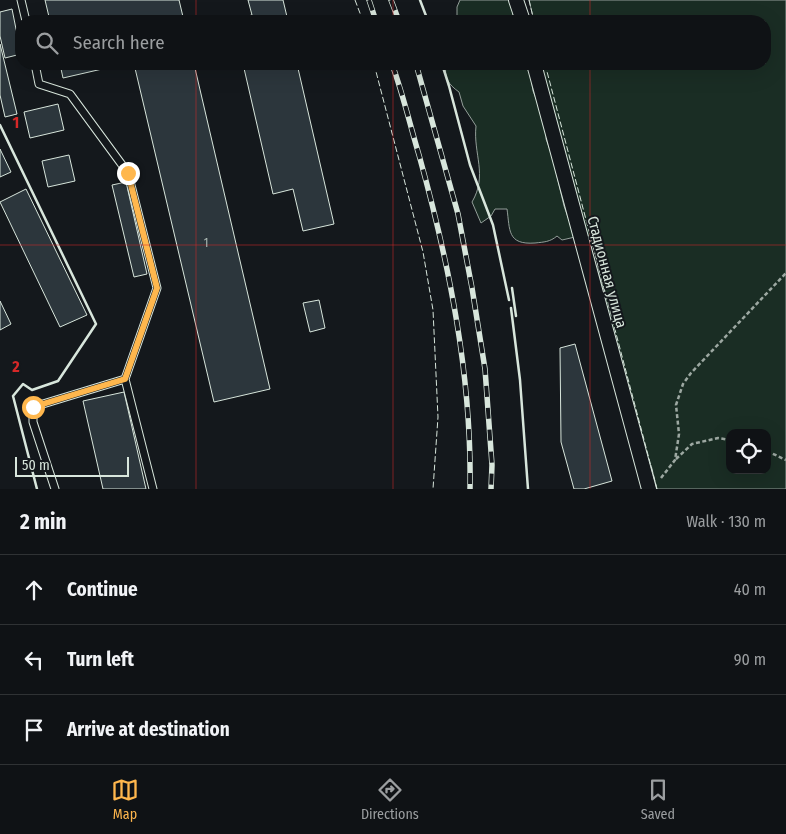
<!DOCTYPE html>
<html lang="en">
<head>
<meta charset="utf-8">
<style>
  body { margin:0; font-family:"Fira Sans Condensed",sans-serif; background:#1d2022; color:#f1f3f6 }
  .controls { position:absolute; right:15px; bottom:15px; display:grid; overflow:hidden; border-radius:10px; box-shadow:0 5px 20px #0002 }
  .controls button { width:45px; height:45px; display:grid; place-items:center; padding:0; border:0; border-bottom:1px solid #2f3234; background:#0f1215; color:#f1f3f6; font:25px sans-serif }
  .scale { position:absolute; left:15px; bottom:12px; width:114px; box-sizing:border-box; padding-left:5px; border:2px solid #d8e6dc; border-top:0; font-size:14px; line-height:18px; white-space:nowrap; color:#d8e6dc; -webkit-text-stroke:4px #14181c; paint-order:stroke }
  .stop { position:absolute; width:15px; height:15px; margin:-11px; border:4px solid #ffb74d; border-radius:50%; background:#fff }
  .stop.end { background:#ffb74d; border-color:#fff; box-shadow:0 1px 5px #0008 }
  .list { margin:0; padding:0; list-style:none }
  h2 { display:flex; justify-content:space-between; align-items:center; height:65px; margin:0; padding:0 20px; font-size:21px }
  h2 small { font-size:16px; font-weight:400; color:#9b9ea0 }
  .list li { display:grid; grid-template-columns:32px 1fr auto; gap:15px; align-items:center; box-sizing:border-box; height:70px; padding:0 20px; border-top:1px solid #2f3234 }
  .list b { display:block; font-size:19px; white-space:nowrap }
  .list em { font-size:16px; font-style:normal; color:#9b9ea0 }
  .icon { flex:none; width:28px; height:28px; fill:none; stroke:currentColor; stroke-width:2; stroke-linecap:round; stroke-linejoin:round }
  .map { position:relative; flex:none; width:786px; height:489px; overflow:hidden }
  .search { position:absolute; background:#0f1215; box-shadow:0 5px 20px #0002; left:15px; right:15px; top:15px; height:55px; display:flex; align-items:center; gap:12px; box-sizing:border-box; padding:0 18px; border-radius:20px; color:#9b9ea0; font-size:19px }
  .sheet { height:275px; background:#0f1215 }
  nav { display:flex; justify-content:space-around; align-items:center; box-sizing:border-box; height:70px; border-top:1px solid #2f3234; background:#0f1215; font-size:14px; color:#9b9ea0 }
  nav a { display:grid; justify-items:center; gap:2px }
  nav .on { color:#ffb74d }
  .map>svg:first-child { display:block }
  .green { fill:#1a2d24; stroke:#939e99; fill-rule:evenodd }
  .building { fill:#2c363c; stroke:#d8e6dc }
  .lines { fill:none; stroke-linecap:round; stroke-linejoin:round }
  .service-casing { stroke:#d8e6dc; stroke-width:9 }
  .minor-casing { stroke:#d8e6dc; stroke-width:16 }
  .path { stroke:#9da8a2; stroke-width:2.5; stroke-dasharray:4 2.5; stroke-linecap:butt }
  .service { stroke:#14181c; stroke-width:7 }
  .minor { stroke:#14181c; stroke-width:14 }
  .rail-casing { stroke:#d8e6dc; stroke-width:5.5 }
  .rail { stroke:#14181c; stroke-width:4; stroke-dasharray:11; stroke-linecap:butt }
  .fence { stroke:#d8e6dc; stroke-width:1; stroke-dasharray:6 2.5; stroke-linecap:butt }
  .wall { stroke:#d8e6dc; stroke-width:2.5 }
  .route { stroke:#ffb74d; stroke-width:6 }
  .grid { fill:none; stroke:#d62828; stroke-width:1; stroke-opacity:0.55 }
  .labels { text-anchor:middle; stroke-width:4; stroke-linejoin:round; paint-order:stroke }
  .number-label { font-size:12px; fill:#adbab4 }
  .street-label { font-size:15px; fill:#d8e6dc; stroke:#14181c }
  .grid-label { font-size:16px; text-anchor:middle; font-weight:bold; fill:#d62828; stroke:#14181c; stroke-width:4; stroke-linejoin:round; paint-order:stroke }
</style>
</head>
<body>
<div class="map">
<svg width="786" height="489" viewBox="0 0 786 489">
  <rect width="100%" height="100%" fill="#14181c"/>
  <path class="green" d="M 460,0 L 510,0 L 513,5 L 513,21 L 457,21 L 457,7 Z
    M 529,0 L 786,0 L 786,489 L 657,489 L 651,465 L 649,466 L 642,446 L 639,424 L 628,399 L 605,315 L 605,293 L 598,272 L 598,264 L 593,245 L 584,230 L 534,64 L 765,64 L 765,21 L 534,21 ZM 730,433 L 767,433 L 767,470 L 730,470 Z
    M 446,64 L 526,64 L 531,78 L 533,91 L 547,126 L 546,139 L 552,155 L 564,206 L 575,237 L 562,240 L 557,236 C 550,242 544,242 535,243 C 507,245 510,230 507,209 L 495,209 L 491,216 L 481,223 L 472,202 C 488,175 473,154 476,126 L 463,106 L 459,92 C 448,84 444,78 446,64 Z"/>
  <path class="building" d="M 45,0 L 179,0 L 184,21 L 50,21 Z
    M 248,0 L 283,0 L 288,21 L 233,21 L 233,19 L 252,15 Z
    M 12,9 L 21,54 L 5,58 L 0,36 L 0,12 Z
    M 0,44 L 17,114 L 5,117 L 0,95 Z
    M 60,64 L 124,64 L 63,78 Z
    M 134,64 L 194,64 L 270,389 L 214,402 Z
    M 243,64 L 297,64 L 334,224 L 303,231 L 293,189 L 273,194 Z
    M 58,104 L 64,130 L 30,138 L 24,112 Z
    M 0,149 L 11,172 L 0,177 Z
    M 69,155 L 75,181 L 48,187 L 42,161 Z
    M 126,182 L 147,274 L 134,277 L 112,185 Z
    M 26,189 L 87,315 L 60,327 L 0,202 Z
    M 319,300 L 325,328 L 310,332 L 303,303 Z
    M 0,301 L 11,324 L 0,330 Z
    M 575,344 L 612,481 L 584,489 L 574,489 L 561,442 L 560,348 Z
    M 124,392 L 146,489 L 103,489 L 83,401 Z"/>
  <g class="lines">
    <defs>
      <path id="service" d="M 21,0 L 26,21
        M 35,64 L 39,84 L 70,94 L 128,173 L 157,288 L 125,379
        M 55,489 L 33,422 L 33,407 L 125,379 L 153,489"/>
      <path id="minor" d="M 516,0 L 523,21
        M 534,64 L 649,489"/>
    </defs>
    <use href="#service" class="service-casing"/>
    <use href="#minor" class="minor-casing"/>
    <path class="path" d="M 767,451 L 786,460
      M 676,459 L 692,444 L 718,438 L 730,440
      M 661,478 L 675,460 L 679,434 L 676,405 L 683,384 L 691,373 L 786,273"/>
    <use href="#service" class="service"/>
    <use href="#minor" class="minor"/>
    <defs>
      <path id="rail" d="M 369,0 L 376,21
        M 391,0 L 399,21
        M 392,64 C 403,94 410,125 419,155 C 449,263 472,376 470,489
        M 416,64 L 458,214 L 472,288 L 485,369 L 492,465 L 491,489"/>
    </defs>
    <use href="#rail" class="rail-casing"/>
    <use href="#rail" class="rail"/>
    <path class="fence" d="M 355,0 L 363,21
      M 529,0 L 534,21
      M 374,64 L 423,252 L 433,310 L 438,417 L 433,489
      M 545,64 L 657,489"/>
    <path class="wall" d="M 420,0 L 428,21
      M 442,64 L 449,86 L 470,165 L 493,225 L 509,300
      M 0,125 L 96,324 L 58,381 L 32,390 L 23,384 L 13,396 L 37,489
      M 512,288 L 516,316
      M 511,308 L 520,380 L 528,489"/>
  </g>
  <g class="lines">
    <path class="route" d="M 33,407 L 125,379 L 157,288 L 128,173"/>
  </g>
  <path class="grid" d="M 196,0 L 196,21M 393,0 L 393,21M 590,0 L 590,21M 196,64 L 196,489M 393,64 L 393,489M 590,64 L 590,489M 0,245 L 786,245"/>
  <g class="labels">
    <g class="number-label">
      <text x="206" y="247">1</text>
    </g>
    <g class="street-label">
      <text transform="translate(607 272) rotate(75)" y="5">Стадионная улица</text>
    </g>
  </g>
  <g class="grid-label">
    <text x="16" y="128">1</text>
    <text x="16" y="372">2</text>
  </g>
</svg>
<div class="controls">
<button><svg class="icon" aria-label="locate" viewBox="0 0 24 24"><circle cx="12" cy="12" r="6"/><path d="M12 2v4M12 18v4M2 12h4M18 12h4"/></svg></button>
</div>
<div class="scale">50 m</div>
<div class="stop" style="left:33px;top:407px"></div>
<div class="stop end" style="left:128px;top:173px"></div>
<div class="search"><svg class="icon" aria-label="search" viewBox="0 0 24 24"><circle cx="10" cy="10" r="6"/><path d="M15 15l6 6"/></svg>Search here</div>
</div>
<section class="sheet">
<h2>2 min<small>Walk · 130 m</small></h2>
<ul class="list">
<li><svg class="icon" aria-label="ahead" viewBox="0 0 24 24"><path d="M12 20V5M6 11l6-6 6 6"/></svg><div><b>Continue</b></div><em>40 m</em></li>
<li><svg class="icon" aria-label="left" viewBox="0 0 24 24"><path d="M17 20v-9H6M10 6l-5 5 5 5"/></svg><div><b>Turn left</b></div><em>90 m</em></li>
<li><svg class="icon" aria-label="arrive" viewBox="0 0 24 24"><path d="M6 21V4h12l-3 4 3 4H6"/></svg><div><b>Arrive at destination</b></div></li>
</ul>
</section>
<nav>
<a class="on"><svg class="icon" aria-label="map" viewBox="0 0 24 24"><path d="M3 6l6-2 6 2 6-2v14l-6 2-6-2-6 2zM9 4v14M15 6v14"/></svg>Map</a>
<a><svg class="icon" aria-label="directions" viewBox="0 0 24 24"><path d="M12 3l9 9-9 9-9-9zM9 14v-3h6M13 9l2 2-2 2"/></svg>Directions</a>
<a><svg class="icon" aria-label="saved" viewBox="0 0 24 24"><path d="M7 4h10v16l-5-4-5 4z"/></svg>Saved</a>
</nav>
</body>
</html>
